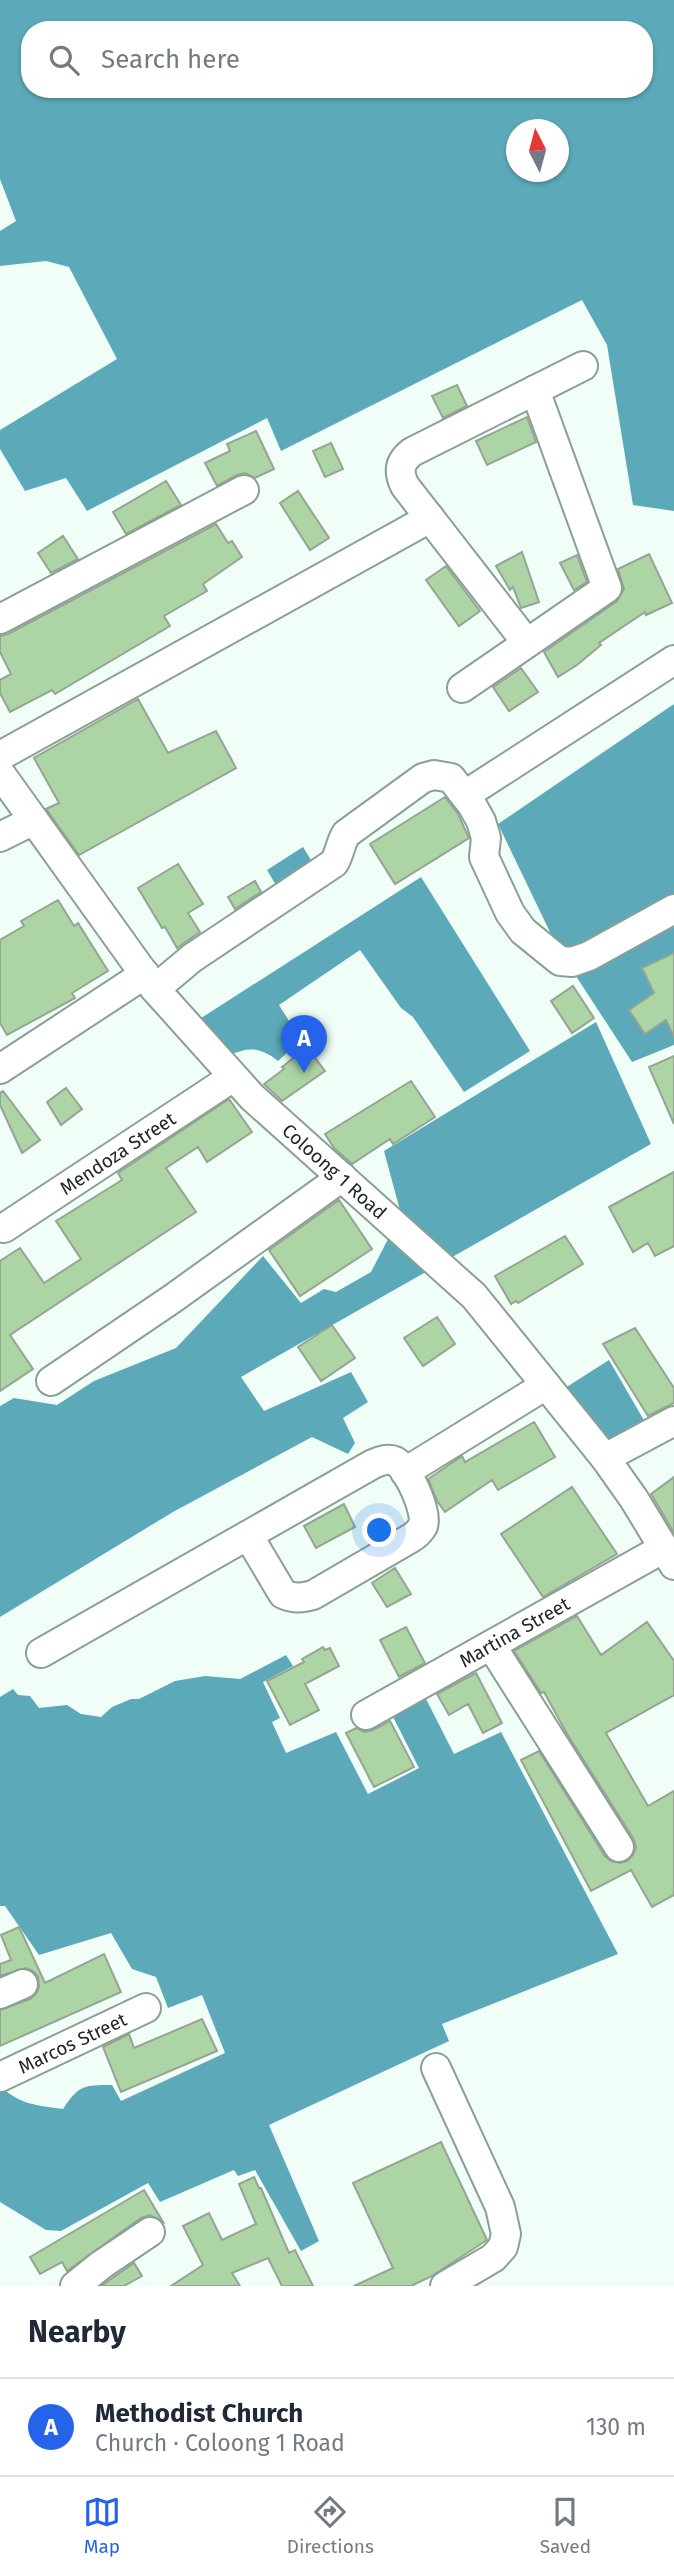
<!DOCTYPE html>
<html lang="en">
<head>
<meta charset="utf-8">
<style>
  body { margin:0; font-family:"Fira Sans",sans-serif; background:#f6f6f7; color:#1f2937 }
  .compass { position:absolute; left:506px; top:119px; width:63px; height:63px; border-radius:50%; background:#fff; box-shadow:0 2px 5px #0004; rotate:354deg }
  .you { position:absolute; left:380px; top:1531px; width:24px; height:24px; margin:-18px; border:5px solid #fff; border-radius:50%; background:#1a73e8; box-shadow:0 0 0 10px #1a73e833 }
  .badge { display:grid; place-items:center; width:46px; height:46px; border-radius:50%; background:#2563eb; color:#fff; font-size:23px; font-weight:700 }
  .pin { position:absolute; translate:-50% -58px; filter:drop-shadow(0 2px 4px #0008) }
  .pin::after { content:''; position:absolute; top:37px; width:24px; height:21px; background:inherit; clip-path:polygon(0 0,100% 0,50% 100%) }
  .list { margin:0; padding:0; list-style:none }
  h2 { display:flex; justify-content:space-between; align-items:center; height:91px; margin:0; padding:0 28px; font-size:30px }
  h2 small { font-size:23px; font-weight:400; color:#747a83 }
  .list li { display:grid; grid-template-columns:46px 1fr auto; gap:21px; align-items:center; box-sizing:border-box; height:98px; padding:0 28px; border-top:2px solid #e0e1e3 }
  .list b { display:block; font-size:26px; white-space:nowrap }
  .list p { margin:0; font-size:23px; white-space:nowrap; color:#747a83 }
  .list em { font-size:23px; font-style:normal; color:#747a83 }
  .icon { flex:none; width:38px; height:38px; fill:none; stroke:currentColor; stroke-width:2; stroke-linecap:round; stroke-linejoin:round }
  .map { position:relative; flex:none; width:674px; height:2286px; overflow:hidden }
  .search { position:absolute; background:#fff; box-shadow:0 2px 5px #0004; left:21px; right:21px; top:21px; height:77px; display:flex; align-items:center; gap:18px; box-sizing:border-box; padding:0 24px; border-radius:28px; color:#747a83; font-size:26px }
  .sheet { height:189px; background:#fff }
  nav { display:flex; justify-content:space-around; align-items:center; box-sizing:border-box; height:98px; border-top:2px solid #e0e1e3; background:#fff; font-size:19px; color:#747a83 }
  nav a { display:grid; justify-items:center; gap:4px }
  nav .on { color:#2563eb }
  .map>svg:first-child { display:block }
  .water { fill:#5caab9; fill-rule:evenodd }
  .building { fill:#acd4a4; stroke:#96a493; stroke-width:2 }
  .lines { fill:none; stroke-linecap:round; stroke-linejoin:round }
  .minor-casing { stroke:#8aa095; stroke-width:32 }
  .minor { stroke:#fff; stroke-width:28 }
  .labels { text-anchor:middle; stroke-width:7; stroke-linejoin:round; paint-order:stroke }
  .street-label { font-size:19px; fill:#202925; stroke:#fff }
</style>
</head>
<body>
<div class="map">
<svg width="674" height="2286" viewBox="0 0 674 2286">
  <rect width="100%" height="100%" fill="#f0fef7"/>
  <path class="water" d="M 0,0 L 674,0 L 674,511 L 633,505 L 607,345 L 582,300 L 281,451 L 267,418 L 87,511 L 66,478 L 25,491 L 0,449 L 0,430 L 117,359 L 69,267 L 46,261 L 0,266 L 0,231 L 16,221 L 0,179 ZM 30,30 L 644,30 L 644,89 L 30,89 ZM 516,130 L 558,130 L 558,172 L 516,172 Z
    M 674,704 L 674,899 L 562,957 L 498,824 Z
    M 303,847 L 314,865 L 277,887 L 267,870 Z
    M 421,877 L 530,1051 L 464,1092 L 413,1017 L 401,1008 L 360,950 L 279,1005 L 301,1040 L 278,1061 C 261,1048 250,1046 230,1055 L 195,1022 Z
    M 674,917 L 674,1045 L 632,1062 L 572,970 Z
    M 596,1022 L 651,1144 L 241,1377 L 264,1411 L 351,1372 L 368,1402 L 343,1418 L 355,1443 L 348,1454 L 312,1437 L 173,1512 L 0,1617 L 0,1406 L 14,1398 L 57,1405 L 94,1381 L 176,1348 L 263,1256 L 301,1303 L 324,1289 L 336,1292 L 371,1272 L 401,1214 L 384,1151 Z
    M 609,1360 L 645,1422 L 609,1452 L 562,1390 Z
    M 286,1655 L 293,1666 L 263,1682 L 280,1718 L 272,1722 L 286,1753 L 336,1732 L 368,1794 L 419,1768 L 390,1711 L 423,1693 L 454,1754 L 501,1732 L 618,1954 L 442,2024 L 449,2041 L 269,2125 L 319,2241 L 301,2251 L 255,2170 L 238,2176 L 234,2170 L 160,2202 L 148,2183 L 61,2231 L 46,2230 L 0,2202 L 0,2086 C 21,2105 35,2105 63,2109 C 79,2085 84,2085 112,2085 L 121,2101 L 225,2053 L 202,1995 L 168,2008 L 156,1977 L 132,1969 L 111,1933 L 39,1955 L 5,1906 L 0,1906 L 0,1697 L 13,1689 L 18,1695 L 30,1696 L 39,1708 L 67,1705 L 81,1714 L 101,1717 L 112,1707 L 131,1699 L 139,1699 L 175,1681 L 205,1676 L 240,1679 Z"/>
  <path class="building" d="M 457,385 L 467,406 L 443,418 L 432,396 Z
    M 527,417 L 536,442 L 487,465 L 476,441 Z
    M 256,431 L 274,469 L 255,478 L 245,473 L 237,475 L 217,486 L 205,463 L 230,451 L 227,444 Z
    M 331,443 L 343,469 L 325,477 L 313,451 Z
    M 166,481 L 181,505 L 126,534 L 113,512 Z
    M 298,491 L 329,538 L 310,550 L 280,503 Z
    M 216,524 L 228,543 L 232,541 L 242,557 L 203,584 L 207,591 L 164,616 L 170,626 L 55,694 L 52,690 L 10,712 L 0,693 L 0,680 L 11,674 L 0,652 L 0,636 L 8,634 Z
    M 63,536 L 78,559 L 51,573 L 38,553 Z
    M 522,552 L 539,602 L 521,608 L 513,587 L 510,590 L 496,566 Z
    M 649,554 L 672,603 L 646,615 L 645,612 L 599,643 L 601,645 L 577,665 L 558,677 L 544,652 L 617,601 L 624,589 L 618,569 Z
    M 577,555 L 587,582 L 574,590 L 560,563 Z
    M 446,566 L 480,611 L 459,626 L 426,580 Z
    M 521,668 L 538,692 L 509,711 L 493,687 Z
    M 138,699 L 168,753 L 216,731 L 236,768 L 79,855 L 46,809 L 59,803 L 34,758 Z
    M 445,797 L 458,814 L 469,838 L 395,884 L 370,844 Z
    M 178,864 L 203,904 L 188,913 L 200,932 L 177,948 L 165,927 L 162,928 L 138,888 Z
    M 255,881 L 261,892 L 235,909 L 228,897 Z
    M 58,900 L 74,926 L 78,923 L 108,971 L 72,993 L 75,998 L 7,1035 L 0,1023 L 0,940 L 24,926 L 21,921 Z
    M 674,953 L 674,1037 L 666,1020 L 645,1034 L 629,1010 L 654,993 L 642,968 Z
    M 573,986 L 594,1018 L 572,1033 L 551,1001 Z
    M 307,1047 L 325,1071 L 282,1101 L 264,1084 L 284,1069 L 282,1067 Z
    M 674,1056 L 674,1124 L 649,1067 Z
    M 411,1081 L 435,1117 L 393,1144 L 390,1139 L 352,1164 L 334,1148 L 325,1134 Z
    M 66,1088 L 82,1109 L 61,1125 L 47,1102 Z
    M 3,1091 L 40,1140 L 22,1153 L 0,1105 L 0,1093 Z
    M 229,1099 L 252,1132 L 207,1162 L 198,1147 L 166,1168 L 196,1212 L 10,1335 L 33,1369 L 0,1391 L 0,1261 L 20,1248 L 44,1283 L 81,1259 L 56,1221 L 122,1180 L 118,1173 Z
    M 674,1172 L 674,1246 L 655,1256 L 648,1243 L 633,1252 L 609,1207 Z
    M 339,1200 L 372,1249 L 300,1296 L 269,1250 Z
    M 565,1236 L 583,1264 L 518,1303 L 516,1301 L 511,1304 L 495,1276 Z
    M 437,1317 L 455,1344 L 423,1366 L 404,1338 Z
    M 332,1325 L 355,1358 L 321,1381 L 298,1347 Z
    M 635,1328 L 674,1388 L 674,1403 L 648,1416 L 603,1344 Z
    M 534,1422 L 555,1457 L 498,1490 L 492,1480 L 445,1512 L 437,1501 L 428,1479 L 462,1456 L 465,1462 Z
    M 674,1477 L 674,1533 L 651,1494 Z
    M 572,1487 L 617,1554 L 543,1597 L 501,1534 Z
    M 344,1504 L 355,1527 L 316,1548 L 304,1526 Z
    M 395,1568 L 411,1594 L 387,1607 L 372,1583 Z
    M 577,1616 L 601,1655 L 647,1622 L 674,1661 L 674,1695 L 606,1733 L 648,1806 L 674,1791 L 674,1895 L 652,1907 L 631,1870 L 591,1891 L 521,1760 L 539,1751 L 605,1856 L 611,1861 L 620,1863 L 627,1861 L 633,1855 L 636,1847 L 633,1838 L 567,1734 L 544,1692 L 541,1693 L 514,1651 Z
    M 406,1627 L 425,1663 L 399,1677 L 380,1640 Z
    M 323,1647 L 325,1650 L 330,1648 L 339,1666 L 305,1684 L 319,1710 L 290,1725 L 267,1681 L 304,1662 L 302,1659 Z
    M 476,1673 L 502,1723 L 483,1733 L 468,1704 L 449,1715 L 437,1694 Z
    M 390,1721 L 414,1767 L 374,1787 L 346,1733 L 356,1728 L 365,1732 L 373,1730 Z
    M 19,1927 L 45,1983 L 104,1954 L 121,1992 L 0,2046 L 0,2010 L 30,1999 L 36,1994 L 39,1987 L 38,1977 L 33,1971 L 26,1968 L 0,1976 L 0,1964 L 11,1960 L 1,1935 Z
    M 202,2019 L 217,2051 L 121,2092 L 103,2047 L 129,2034 L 134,2048 Z
    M 441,2142 L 487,2240 L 432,2276 L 411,2286 L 354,2286 L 393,2268 L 353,2183 Z
    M 254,2177 L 259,2188 L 261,2188 L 289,2253 L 295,2250 L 313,2286 L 282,2286 L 268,2258 L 232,2273 L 240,2286 L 171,2286 L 203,2265 L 183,2226 L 209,2213 L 222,2240 L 256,2224 L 239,2184 Z
    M 144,2190 L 163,2222 L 150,2215 L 141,2218 L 67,2271 L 62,2262 L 40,2274 L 30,2257 Z
    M 134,2263 L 142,2276 L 124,2286 L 101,2286 Z"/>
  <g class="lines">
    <defs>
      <g id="minor">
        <path d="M 0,619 L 244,490"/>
        <path d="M 527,643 L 405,486 C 398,472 399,462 412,452 L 583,366"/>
        <path d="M 462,688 L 607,588 L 535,390"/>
        <path d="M 0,756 L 430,518"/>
        <path id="s1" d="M 0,773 L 155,989 L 252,1097 L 474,1296 L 605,1458 L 634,1499 L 674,1565"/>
        <path d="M 465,795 L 674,660"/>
        <path d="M 0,837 L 34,820"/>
        <path d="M 155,989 L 192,958 L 334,863 C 340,853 340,844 346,834 L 423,778 L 434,775 L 451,778 L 472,805 L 481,821 L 486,838 L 484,857 L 510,913 L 523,931 L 560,961 L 572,962 L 589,956 L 674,909"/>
        <path d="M 0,1069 L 145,974"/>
        <path id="s2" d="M 4,1228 L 233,1077"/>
        <path d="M 51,1381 L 172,1299 L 342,1177"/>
        <path d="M 605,1458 L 674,1421"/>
        <path d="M 405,1472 L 546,1385"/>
        <path d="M 491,1645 L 619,1847"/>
        <path d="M 41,1653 L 373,1464 C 380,1461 388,1458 395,1461 C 408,1468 428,1512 423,1526 C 420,1531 416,1535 411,1538 L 313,1595 C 302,1598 294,1599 283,1594 L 248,1535"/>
        <path id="s3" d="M 366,1715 L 664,1548"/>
        <path d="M 0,1994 L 23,1984"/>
        <path d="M 436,2068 L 500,2207 L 506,2234 L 503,2247 L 493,2258 L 445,2286"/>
        <path id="s4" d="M 0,2077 L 146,2008"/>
        <path d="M 75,2286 L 101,2265 L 150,2232"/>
      </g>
    </defs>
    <use href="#minor" class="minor-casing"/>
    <use href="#minor" class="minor"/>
  </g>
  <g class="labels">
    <g class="street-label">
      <text dy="7" stroke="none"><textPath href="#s2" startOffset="136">Mendoza Street</textPath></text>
      <text dy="7" stroke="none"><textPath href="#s1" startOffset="522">Coloong 1 Road</textPath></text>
      <text dy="7" stroke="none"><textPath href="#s3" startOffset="170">Martina Street</textPath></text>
      <text dy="7" stroke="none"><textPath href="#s4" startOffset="80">Marcos Street</textPath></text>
    </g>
  </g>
</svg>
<svg class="compass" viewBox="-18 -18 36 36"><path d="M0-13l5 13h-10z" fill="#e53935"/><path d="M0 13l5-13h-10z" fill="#747a83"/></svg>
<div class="you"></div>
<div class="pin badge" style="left:304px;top:1073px">A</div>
<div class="search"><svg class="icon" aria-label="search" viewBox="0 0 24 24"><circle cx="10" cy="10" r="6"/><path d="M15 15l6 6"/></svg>Search here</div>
</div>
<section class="sheet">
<h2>Nearby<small></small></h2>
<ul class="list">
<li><span class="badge">A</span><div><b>Methodist Church</b><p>Church · Coloong 1 Road</p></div><em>130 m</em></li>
</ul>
</section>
<nav>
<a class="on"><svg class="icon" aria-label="map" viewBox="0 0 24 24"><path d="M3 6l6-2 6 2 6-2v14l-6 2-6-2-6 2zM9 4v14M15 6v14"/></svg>Map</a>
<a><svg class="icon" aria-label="directions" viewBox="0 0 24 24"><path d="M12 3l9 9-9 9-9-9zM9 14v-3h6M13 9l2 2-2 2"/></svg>Directions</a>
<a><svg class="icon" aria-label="saved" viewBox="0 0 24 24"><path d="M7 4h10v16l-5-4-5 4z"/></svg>Saved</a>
</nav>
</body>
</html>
